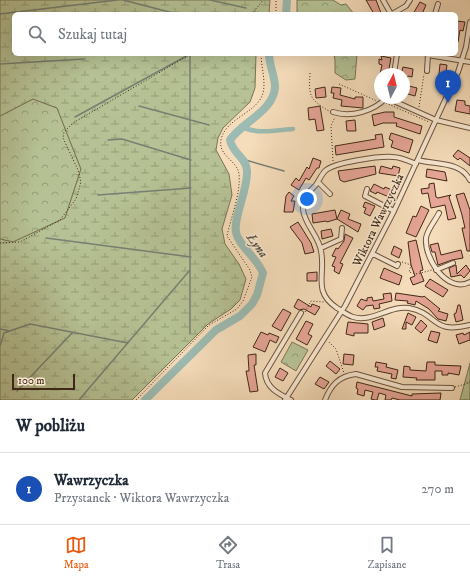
<!DOCTYPE html>
<html lang="pl">
<head>
<meta charset="utf-8">
<style>
  body { margin:0; font-family:"IM FELL DW Pica",serif; background:#f2f2f3; color:#1f2937 }
  .compass { position:absolute; left:374px; top:68px; width:36px; height:36px; border-radius:50%; background:#fff; box-shadow:0 4px 16px #0002; rotate:7deg }
  .scale { position:absolute; left:12px; bottom:10px; width:63px; box-sizing:border-box; padding-left:4px; border:2px solid #402816; border-top:0; font-size:11px; line-height:14px; white-space:nowrap; color:#402816; -webkit-text-stroke:3px #f8e8d2; paint-order:stroke }
  .you { position:absolute; left:307px; top:199px; width:14px; height:14px; margin:-10px; border:3px solid #fff; border-radius:50%; background:#1a73e8; box-shadow:0 0 0 6px #1a73e833 }
  .badge { display:grid; place-items:center; width:26px; height:26px; border-radius:50%; background:#ea580c; color:#fff; font-size:13px; font-weight:700 }
  .pin { position:absolute; translate:-50% -33px; filter:drop-shadow(0 1px 2px #0008) }
  .pin::after { content:''; position:absolute; top:21px; width:14px; height:12px; background:inherit; clip-path:polygon(0 0,100% 0,50% 100%) }
  .list { margin:0; padding:0; list-style:none }
  h2 { display:flex; justify-content:space-between; align-items:center; height:52px; margin:0; padding:0 16px; font-size:17px }
  h2 small { font-size:13px; font-weight:400; color:#747a83 }
  .list li { display:grid; grid-template-columns:26px 1fr auto; gap:12px; align-items:center; box-sizing:border-box; height:72px; padding:0 16px; border-top:1px solid #e0e1e3 }
  .list b { display:block; font-size:15px; white-space:nowrap }
  .list p { margin:0; font-size:13px; white-space:nowrap; color:#747a83 }
  .list em { font-size:13px; font-style:normal; color:#747a83 }
  .icon { flex:none; width:22px; height:22px; fill:none; stroke:currentColor; stroke-width:2; stroke-linecap:round; stroke-linejoin:round }
  .map { position:relative; flex:none; width:470px; height:400px; overflow:hidden }
  .search { position:absolute; background:#fff; box-shadow:0 4px 16px #0002; left:12px; right:12px; top:12px; height:44px; display:flex; align-items:center; gap:10px; box-sizing:border-box; padding:0 14px; border-radius:6px; color:#747a83; font-size:15px }
  .sheet { height:124px; background:#fff }
  nav { display:flex; justify-content:space-around; align-items:center; box-sizing:border-box; height:56px; border-top:1px solid #e0e1e3; background:#fff; font-size:11px; color:#747a83 }
  nav a { display:grid; justify-items:center; gap:2px }
  nav .on { color:#ea580c }
  .map>svg:first-child { display:block }
  .forest { fill:url(#forest-crowns); stroke:#7b7556 }
  .wetland { fill:url(#wetland-marsh); stroke:#7b7556 }
  .lines { fill:none; stroke-linecap:round; stroke-linejoin:round }
  .stream { stroke:#778074; stroke-width:1.5 }
  .canal { stroke:#9cbbb2; stroke-width:4.5 }
  .river { stroke:#9cbbb2; stroke-width:8 }
  .building { fill:#e6a596; stroke:#402816 }
  .minor-casing { stroke:#6d553f; stroke-width:6 }
  .path { stroke:#402816; stroke-width:1; stroke-dasharray:1 2; stroke-linecap:butt }
  .minor { stroke:#f8e8d2; stroke-width:4 }
  .labels { text-anchor:middle; stroke-width:3; stroke-linejoin:round; paint-order:stroke }
  .street-label { font-size:12px; fill:#402816; stroke:#f8e8d2 }
  .water-label { font-size:13px; font-style:italic; fill:#574d3d; stroke:#f8e8d2 }
</style>
</head>
<body>
<div class="map">
<svg width="470" height="400" viewBox="0 0 470 400">
  <defs>
    <pattern id="forest-crowns" width="20" height="18" patternUnits="userSpaceOnUse"><rect width="20" height="18" fill="#b6c295"/><path d="M2 6a3 3 0 1 1 6 0M12 15a3 3 0 1 1 6 0" fill="none" stroke="#959e79"/></pattern>
    <pattern id="wetland-marsh" width="20" height="14" patternUnits="userSpaceOnUse"><rect width="20" height="14" fill="#b6c295"/><path d="M1 5h8M5 5V1M11 12h8M15 12V8" fill="none" stroke="#959e79"/></pattern>
  </defs>
  <rect width="100%" height="100%" fill="#f5dcba"/>
  <filter id="stains"><feTurbulence type="fractalNoise" baseFrequency=".005" numOctaves="4"/><feColorMatrix values="0 0 0 0 .2 0 0 0 0 .09 0 0 0 0 .02 0 0 0 .5 -.17"/></filter>
  <radialGradient id="worn" r=".72"><stop offset=".6" stop-color="#630" stop-opacity="0"/><stop offset="1" stop-color="#630" stop-opacity=".3"/></radialGradient>
  <path class="forest" d="M 297,0 L 333,0 L 341,5 L 346,4 L 354,14 L 297,14 Z
    M 334,54 L 357,54 L 355,79 L 346,80 L 335,73 L 335,60 Z
    M 33,99 L 57,108 L 81,169 L 65,218 L 13,242 L 0,239 L 0,116 Z
    M 292,342 L 308,350 L 296,371 L 281,362 Z
    M 470,363 L 470,400 L 460,400 Z"/>
  <path class="wetland" d="M 0,0 L 270,0 L 269,14 L 14,14 L 14,54 L 256,54 L 255,88 L 250,102 L 223,128 L 218,138 L 216,150 L 229,174 L 232,195 L 222,229 L 225,244 L 239,264 L 246,279 L 240,300 L 231,309 L 208,324 L 132,400 L 0,400 L 0,239 L 13,242 L 65,218 L 81,169 L 57,108 L 33,99 L 0,116 Z"/>
  <g class="lines">
    <path class="stream" d="M 123,0 L 177,14
      M 210,0 L 246,8
      M 0,14 L 117,0
      M 0,64 L 84,59
      M 139,106 L 209,125
      M 75,117 L 190,54
      M 108,140 L 122,139 L 191,160
      M 242,159 L 284,171
      M 98,195 L 191,188
      M 46,238 L 191,257
      M 190,270 L 190,334
      M 0,329 L 10,331
      M 0,346 L 4,333 L 30,324 L 128,343
      M 17,391 L 72,333
      M 79,400 L 190,270 L 190,56"/>
    <path class="canal" d="M 241,126 C 255,135 277,130 293,129"/>
    <path class="river" d="M 286,14 L 287,0
      M 145,400 L 216,330 L 240,316 L 252,304 L 257,295 L 263,273 C 257,258 238,245 236,232 C 233,218 248,190 247,171 C 247,158 232,153 230,140 C 242,122 274,111 275,87 C 275,76 269,65 269,54"/>
  </g>
  <path class="building" d="M 366,0 L 376,0 L 381,13 L 374,14 Z
    M 420,2 L 426,5 L 422,14 L 413,14 Z
    M 456,21 L 465,22 L 463,31 L 460,30 L 458,42 L 456,42 Z
    M 381,56 L 391,58 L 388,74 L 380,74 L 382,65 L 379,64 L 379,59 L 382,60 Z
    M 440,64 L 447,65 L 444,85 L 438,84 Z
    M 403,67 L 413,69 L 412,77 L 408,76 L 405,85 L 417,88 L 415,96 L 404,93 L 404,74 L 401,74 Z
    M 325,87 L 326,97 L 316,98 L 315,89 Z
    M 332,87 L 341,88 L 340,95 L 355,99 L 355,97 L 363,97 L 363,108 L 341,106 L 342,100 L 333,98 L 334,93 L 331,93 Z
    M 457,100 L 465,101 L 465,105 L 470,106 L 470,114 L 455,111 Z
    M 320,106 L 324,130 L 317,131 L 315,119 L 309,120 L 308,108 Z
    M 385,112 L 394,112 L 394,117 L 422,126 L 420,134 L 396,126 L 397,123 L 383,123 L 374,126 L 372,115 Z
    M 355,120 L 356,131 L 347,131 L 346,121 Z
    M 391,133 L 413,140 L 409,153 L 391,147 L 393,141 L 389,139 Z
    M 382,134 L 384,147 L 336,155 L 335,146 L 376,139 L 375,135 Z
    M 458,150 L 470,158 L 470,166 L 460,158 L 458,160 L 453,156 Z
    M 313,158 L 321,161 L 319,168 L 317,168 L 309,180 L 306,178 L 299,190 L 291,185 L 296,178 L 299,181 L 307,167 L 309,169 Z
    M 375,166 L 376,174 L 344,182 L 340,180 L 338,171 Z
    M 381,166 L 392,169 L 393,166 L 400,168 L 398,176 L 379,173 Z
    M 427,169 L 445,172 L 447,181 L 426,177 Z
    M 434,183 L 436,197 L 438,198 L 451,195 L 449,197 L 456,218 L 448,220 L 445,205 L 431,208 L 428,193 L 422,194 L 421,189 L 429,188 L 429,184 Z
    M 374,184 L 384,189 L 385,187 L 392,190 L 389,197 L 377,192 L 376,194 L 370,191 Z
    M 289,192 L 294,196 L 291,201 L 295,201 L 293,212 L 284,212 L 286,196 Z
    M 464,193 L 470,210 L 470,251 L 467,251 L 462,228 L 465,228 L 462,215 L 456,195 Z
    M 365,202 L 375,206 L 370,216 L 364,213 L 366,208 L 363,207 Z
    M 421,206 L 429,210 L 416,237 L 406,233 L 413,216 L 416,217 Z
    M 335,210 L 337,219 L 341,210 L 350,214 L 348,219 L 361,224 L 358,232 L 337,219 L 327,222 L 326,221 L 313,223 L 312,214 Z
    M 298,222 L 311,243 L 314,252 L 305,254 L 302,243 L 290,227 Z
    M 331,229 L 333,236 L 322,239 L 321,231 Z
    M 345,234 L 353,238 L 340,263 L 343,264 L 339,274 L 334,271 L 335,267 L 332,266 L 336,257 L 332,256 L 336,248 L 338,249 L 344,241 Z
    M 416,240 L 423,270 L 420,271 L 424,281 L 413,285 L 410,278 L 415,276 L 411,265 L 408,242 Z
    M 438,243 L 441,255 L 461,250 L 463,258 L 452,260 L 438,265 L 435,252 L 432,252 L 430,245 Z
    M 394,246 L 402,250 L 399,258 L 391,254 Z
    M 456,265 L 457,274 L 466,265 L 470,271 L 464,278 L 461,275 L 451,277 L 449,268 Z
    M 384,268 L 402,276 L 399,285 L 380,278 Z
    M 317,272 L 317,281 L 307,281 L 307,273 Z
    M 430,279 L 448,290 L 443,297 L 425,286 Z
    M 391,293 L 392,301 L 379,304 L 380,308 L 374,309 L 373,305 L 366,306 L 363,310 L 357,306 L 361,299 L 367,301 L 367,298 L 372,297 L 373,301 L 384,299 L 383,294 Z
    M 396,293 L 423,297 L 424,296 L 440,309 L 438,311 L 448,314 L 446,321 L 438,319 L 429,309 L 416,301 L 415,305 L 407,303 L 408,301 L 395,300 Z
    M 298,299 L 311,307 L 312,304 L 320,307 L 315,315 L 304,309 L 299,310 L 294,307 Z
    M 458,305 L 460,305 L 463,320 L 456,322 L 454,314 L 456,313 Z
    M 283,309 L 291,313 L 281,331 L 272,326 Z
    M 408,313 L 416,317 L 412,325 L 406,322 L 406,329 L 402,329 Z
    M 383,318 L 385,326 L 374,330 L 372,322 Z
    M 421,320 L 427,326 L 421,333 L 415,328 Z
    M 306,321 L 313,324 L 308,334 L 312,336 L 307,345 L 296,339 Z
    M 348,322 L 368,324 L 368,333 L 354,333 L 354,336 L 346,334 Z
    M 431,331 L 440,333 L 437,343 L 428,340 Z
    M 261,332 L 268,335 L 269,333 L 279,337 L 276,343 L 270,340 L 265,352 L 253,347 Z
    M 470,332 L 470,340 L 459,344 L 456,335 L 463,333 L 464,335 Z
    M 256,354 L 256,365 L 254,365 L 258,391 L 250,392 L 246,371 L 249,371 L 248,355 Z
    M 344,354 L 354,355 L 353,365 L 343,364 Z
    M 330,361 L 340,369 L 336,374 L 326,366 Z
    M 376,362 L 387,364 L 386,367 L 398,370 L 396,379 L 391,378 L 392,374 L 377,371 L 378,367 L 375,367 Z
    M 427,362 L 435,362 L 435,365 L 461,366 L 459,375 L 448,373 L 448,375 L 442,375 L 442,371 L 435,371 L 435,380 L 416,380 L 417,378 L 403,377 L 404,366 L 410,367 L 410,370 L 426,371 Z
    M 280,368 L 288,373 L 283,381 L 275,377 Z
    M 320,377 L 329,382 L 324,389 L 315,384 Z
    M 357,382 L 412,396 L 412,394 L 441,393 L 440,400 L 400,400 L 392,398 L 391,400 L 385,400 L 386,395 L 379,393 L 377,400 L 375,400 L 371,399 L 373,392 L 365,390 L 364,396 L 357,394 L 358,389 L 356,388 Z"/>
  <g class="lines">
    <defs>
      <path id="minor" d="M 383,0 L 391,14
        M 392,14 L 406,6 L 410,0
        M 435,14 L 438,4
        M 428,55 L 470,62
        M 427,71 L 428,54
        M 394,74 L 397,54
        M 387,98 L 436,120 L 470,128
        M 333,112 C 351,118 374,111 386,98
        M 418,160 C 436,165 460,161 470,180
        M 416,164 C 409,161 401,157 393,157 C 380,156 334,162 325,171 C 321,175 319,181 315,186 C 308,192 302,199 303,209 C 304,224 319,236 321,251 C 326,275 312,291 337,308 C 342,311 347,315 353,317 C 372,323 390,305 409,308 C 438,313 431,335 470,325
        M 318,182 L 330,194
        M 367,189 L 365,196 L 394,211
        M 439,213 C 435,221 427,230 426,238 C 424,258 447,294 470,282
        M 321,248 L 341,239 L 342,228
        M 373,254 L 397,266 L 398,264
        M 436,270 L 453,263
        M 285,400 L 345,306 L 394,211 L 458,72 L 466,47 L 470,22
        M 291,400 C 279,394 266,388 265,373 L 301,313
        M 325,400 C 331,385 339,376 356,374 L 402,387 L 452,388"/>
    </defs>
    <use href="#minor" class="minor-casing"/>
    <path class="path" d="M 252,14 L 263,0
      M 276,14 L 276,0
      M 310,73 C 309,94 308,99 329,111
      M 339,84 L 377,101
      M 386,103 L 429,122
      M 419,107 L 424,74
      M 333,161 L 331,126 L 335,117
      M 0,243 L 20,242 L 60,220 L 76,199 L 81,182 L 78,170 L 63,138 L 64,132 L 73,123 L 191,54
      M 402,262 L 411,265 L 409,272 L 417,274 L 432,270
      M 305,312 L 311,301 L 324,302
      M 329,342 L 336,349 L 344,373
      M 455,387 L 469,383 L 470,380
      M 136,400 L 209,325 L 237,309 L 243,301 L 252,277 L 250,270 L 227,236 C 231,217 241,193 239,174 C 237,160 218,156 221,140 C 225,119 254,114 262,96 C 267,84 261,67 261,54"/>
    <use href="#minor" class="minor"/>
  </g>
  <g class="labels">
    <g class="street-label">
      <text transform="translate(378 220) rotate(-64)" y="4">Wiktora Wawrzyczka</text>
    </g>
    <g class="water-label">
      <text transform="translate(258 245) rotate(54)" y="5">Łyna</text>
    </g>
  </g>
  <rect width="100%" height="100%" filter="url(#stains)"/>
  <rect width="100%" height="100%" fill="url(#worn)"/>
</svg>
<svg class="compass" viewBox="-18 -18 36 36"><path d="M0-13l5 13h-10z" fill="#e53935"/><path d="M0 13l5-13h-10z" fill="#747a83"/></svg>
<div class="scale">100 m</div>
<div class="you"></div>
<div class="pin badge" style="left:448px;top:103px;background:#1a4fb4">1</div>
<div class="search"><svg class="icon" aria-label="search" viewBox="0 0 24 24"><circle cx="10" cy="10" r="6"/><path d="M15 15l6 6"/></svg>Szukaj tutaj</div>
</div>
<section class="sheet">
<h2>W pobliżu<small></small></h2>
<ul class="list">
<li><span class="badge" style="background:#1a4fb4">1</span><div><b>Wawrzyczka</b><p>Przystanek · Wiktora Wawrzyczka</p></div><em>270 m</em></li>
</ul>
</section>
<nav>
<a class="on"><svg class="icon" aria-label="map" viewBox="0 0 24 24"><path d="M3 6l6-2 6 2 6-2v14l-6 2-6-2-6 2zM9 4v14M15 6v14"/></svg>Mapa</a>
<a><svg class="icon" aria-label="directions" viewBox="0 0 24 24"><path d="M12 3l9 9-9 9-9-9zM9 14v-3h6M13 9l2 2-2 2"/></svg>Trasa</a>
<a><svg class="icon" aria-label="saved" viewBox="0 0 24 24"><path d="M7 4h10v16l-5-4-5 4z"/></svg>Zapisane</a>
</nav>
</body>
</html>
